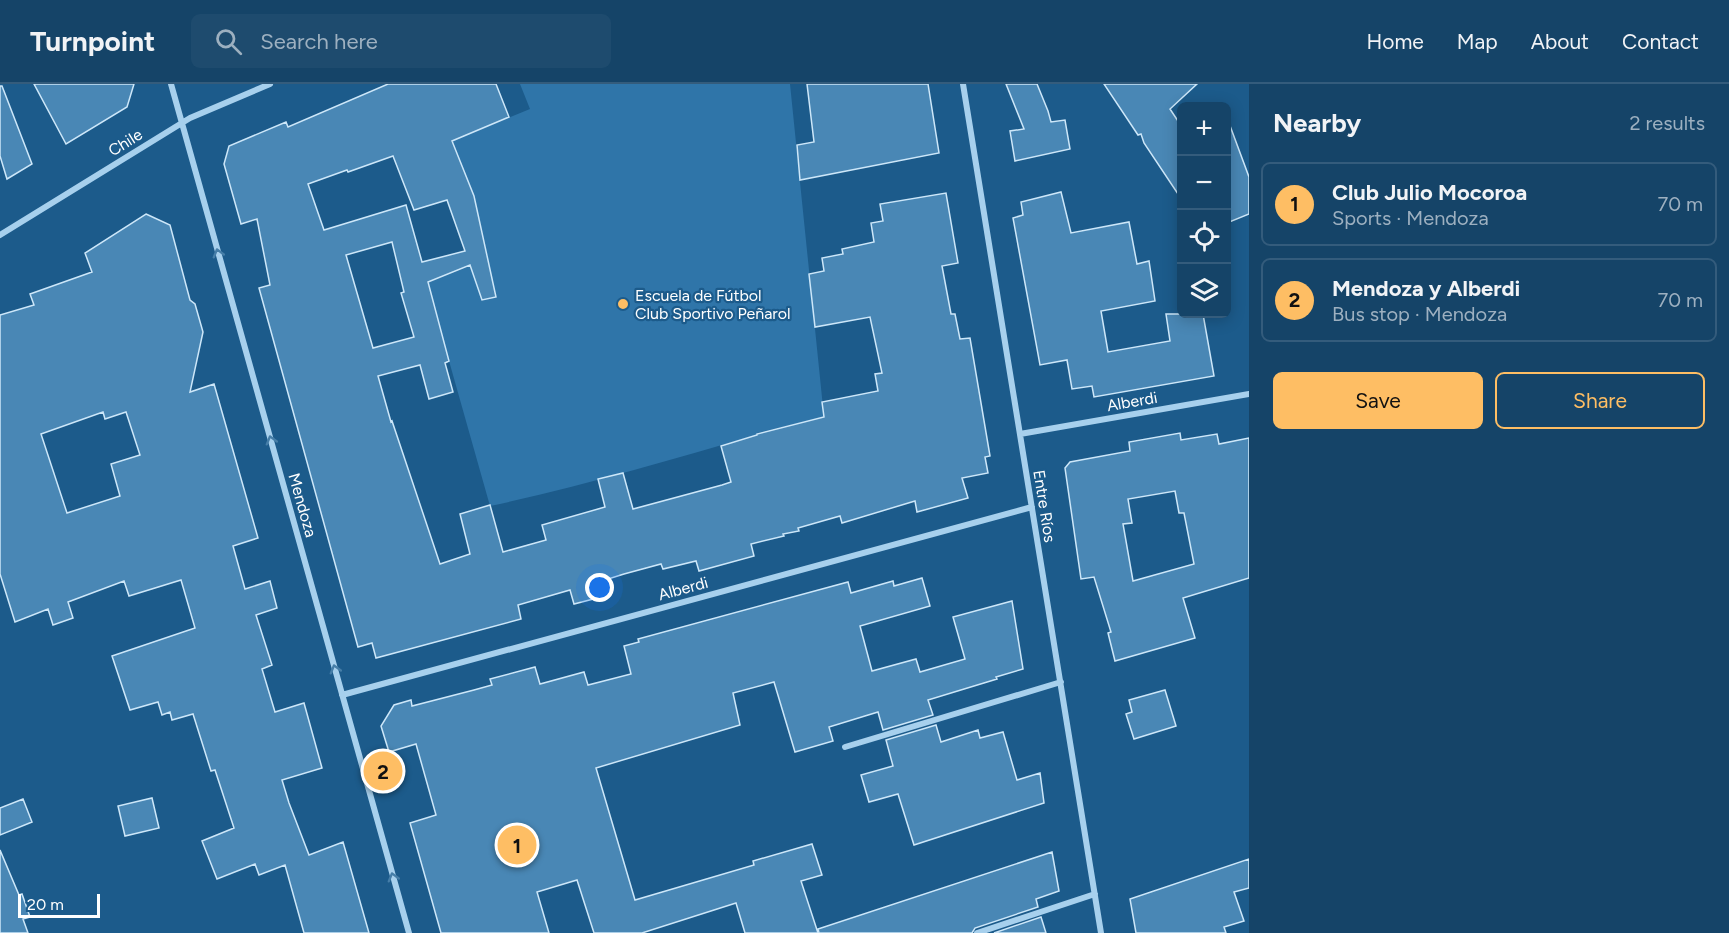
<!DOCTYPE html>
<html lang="en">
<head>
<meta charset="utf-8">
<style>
  body { margin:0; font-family:Figtree,sans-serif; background:#1e4b6e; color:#f1f3f6 }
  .controls { position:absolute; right:18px; top:18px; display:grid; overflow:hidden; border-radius:9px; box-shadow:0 3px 15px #0003 }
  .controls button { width:54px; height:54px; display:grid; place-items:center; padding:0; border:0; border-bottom:2px solid #345c7c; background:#154468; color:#f1f3f6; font:30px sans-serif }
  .scale { position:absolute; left:18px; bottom:15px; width:82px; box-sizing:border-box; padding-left:6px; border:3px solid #fff; border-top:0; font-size:16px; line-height:21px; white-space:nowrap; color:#fff; -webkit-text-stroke:4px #1c5b8b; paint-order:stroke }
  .you { position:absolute; left:600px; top:504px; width:21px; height:21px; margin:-15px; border:4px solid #fff; border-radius:50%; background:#1a73e8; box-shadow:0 0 0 9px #1a73e833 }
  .badge { display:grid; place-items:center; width:39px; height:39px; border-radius:50%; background:#febe64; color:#111; font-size:20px; font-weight:700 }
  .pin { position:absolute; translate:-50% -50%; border:3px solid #fff; box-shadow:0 2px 6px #0006 }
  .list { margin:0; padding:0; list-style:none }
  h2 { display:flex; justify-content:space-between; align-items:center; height:78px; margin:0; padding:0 24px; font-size:26px }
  h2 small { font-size:20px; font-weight:400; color:#9db0c0 }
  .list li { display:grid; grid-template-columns:39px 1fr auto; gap:18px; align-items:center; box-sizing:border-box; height:84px; margin:0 12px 12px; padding:0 12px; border:2px solid #345c7c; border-radius:9px }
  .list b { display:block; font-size:22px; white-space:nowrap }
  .list p { margin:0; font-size:20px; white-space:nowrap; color:#9db0c0 }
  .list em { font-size:20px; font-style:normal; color:#9db0c0 }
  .actions { display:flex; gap:12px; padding:18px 24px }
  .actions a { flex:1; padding:14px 0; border:2px solid #febe64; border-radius:9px; text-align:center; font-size:21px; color:#febe64 }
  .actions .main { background:#febe64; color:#111 }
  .icon { flex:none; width:33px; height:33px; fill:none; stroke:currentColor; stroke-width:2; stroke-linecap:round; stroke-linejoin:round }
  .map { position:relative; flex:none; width:1249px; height:849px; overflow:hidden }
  header { display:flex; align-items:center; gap:36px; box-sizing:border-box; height:84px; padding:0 30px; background:#154468; border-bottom:2px solid #345c7c }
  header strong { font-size:28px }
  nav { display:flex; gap:33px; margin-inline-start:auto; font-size:21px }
  .search { width:420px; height:54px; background:#1e4b6e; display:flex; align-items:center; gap:15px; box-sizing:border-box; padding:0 21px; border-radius:9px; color:#9db0c0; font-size:22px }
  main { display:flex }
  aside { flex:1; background:#154468 }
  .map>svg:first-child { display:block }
  .green { fill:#2f75a9 }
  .building { fill:#4987b5; stroke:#cde7f9; stroke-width:1.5; fill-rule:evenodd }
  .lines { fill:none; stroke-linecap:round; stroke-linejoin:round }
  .minor { stroke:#a7d0ed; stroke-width:6 }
  .oneway { stroke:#467ea8 }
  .poi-dot { fill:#febe64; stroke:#1c5b8b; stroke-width:2 }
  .labels { text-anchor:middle; stroke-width:4.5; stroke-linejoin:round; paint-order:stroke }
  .street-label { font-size:16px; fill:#fff; stroke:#1c5b8b }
  .poi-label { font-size:16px; fill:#fff; stroke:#1c5b8b; text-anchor:start }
</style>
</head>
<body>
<header>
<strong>Turnpoint</strong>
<div class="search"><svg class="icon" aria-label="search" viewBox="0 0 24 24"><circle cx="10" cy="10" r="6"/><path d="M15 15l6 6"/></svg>Search here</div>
<nav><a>Home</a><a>Map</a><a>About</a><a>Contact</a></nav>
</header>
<main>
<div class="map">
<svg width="1249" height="849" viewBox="0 0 1249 849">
  <rect width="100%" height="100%" fill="#1c5b8b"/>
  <path class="green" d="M 520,0 L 790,0 L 824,333 L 757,349 L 757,351 C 669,376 580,403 490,422 L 427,199 L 488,175 L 474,112 L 452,57 L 530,25 Z"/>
  <path class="building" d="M 34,0 L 134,0 L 127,23 L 66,60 Z
    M 388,0 L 496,0 L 509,33 L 452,57 L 474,112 L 496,213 L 482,216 L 470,181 L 428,198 L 449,277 L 445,279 L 453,308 L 429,315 L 420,281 L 378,292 L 391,338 L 392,337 L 440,480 L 470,470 L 460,430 L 490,421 L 503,468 L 546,456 L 542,441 L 605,423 L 598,395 L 623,389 L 633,425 L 722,401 L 731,398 L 721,362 L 757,351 L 757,350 L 824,333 L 822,318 L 878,307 L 875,290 L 882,289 L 870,233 L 815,243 L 809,190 L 824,187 L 822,174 L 843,170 L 842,165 L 874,158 L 871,139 L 883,137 L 880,120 L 946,109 L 958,179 L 942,182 L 951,230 L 955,230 L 960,255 L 970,254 L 990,372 L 985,373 L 988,389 L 962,394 L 968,414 L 917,428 L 915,417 L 842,439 L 840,432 L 798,444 L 799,447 L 783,450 L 784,452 L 751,460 L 754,472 L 699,487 L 696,477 L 663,485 L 661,480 L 624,490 L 605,496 L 609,511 L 574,520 L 570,506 L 518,521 L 521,535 L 376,574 L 372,559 L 358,563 L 259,204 L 270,201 L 257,135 L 241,140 L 224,80 L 229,62 L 286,38 L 288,43 ZM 393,72 L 414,126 L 447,116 L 465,167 L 422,178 L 406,121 L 324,146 L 308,100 L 347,86 L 348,88 ZM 392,158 L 404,208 L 401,209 L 414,253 L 373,264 L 346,171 Z
    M 807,0 L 928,0 L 939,69 L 800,96 L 797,61 L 814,58 Z
    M 1006,0 L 1037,0 L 1048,27 L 1051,38 L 1065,36 L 1070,65 L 1015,77 L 1010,47 L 1024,45 Z
    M 1104,0 L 1197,0 L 1170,25 L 1182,43 L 1182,116 L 1144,59 L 1141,50 L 1138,51 Z
    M 0,2 L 2,2 L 32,80 L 7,95 L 0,72 Z
    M 1229,39 L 1249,93 L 1249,130 L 1227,139 L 1227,40 Z
    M 1061,108 L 1071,149 L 1129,138 L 1137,180 L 1149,177 L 1155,217 L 1101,227 L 1108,268 L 1170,257 L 1166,230 L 1203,230 L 1214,292 L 1094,313 L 1092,302 L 1072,305 L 1067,276 L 1040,281 L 1013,134 L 1023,131 L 1021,118 Z
    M 146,130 L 170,141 L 190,216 L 195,220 L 203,248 L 190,308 L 214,300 L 258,454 L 233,462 L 245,505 L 270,497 L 277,524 L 256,531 L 272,581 L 262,585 L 275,628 L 304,619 L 322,684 L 282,696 L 289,719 L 309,771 L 343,758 L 369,849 L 304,849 L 285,781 L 259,791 L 255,780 L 217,795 L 202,757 L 234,744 L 215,686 L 211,687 L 193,630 L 172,636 L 170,628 L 162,631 L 158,618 L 130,626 L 112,572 L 195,544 L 181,496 L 129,512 L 124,497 L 68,518 L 73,534 L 53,541 L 48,525 L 15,538 L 0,490 L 0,231 L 34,221 L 30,210 L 92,188 L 85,169 ZM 103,328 L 105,335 L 126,328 L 140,371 L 111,380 L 120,412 L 67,429 L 41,350 Z
    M 1180,349 L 1181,356 L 1217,350 L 1219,360 L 1249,354 L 1249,494 L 1183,514 L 1195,554 L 1115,577 L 1108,549 L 1111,548 L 1094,493 L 1081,495 L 1065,384 L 1070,378 L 1130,367 L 1129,358 ZM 1175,407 L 1179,429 L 1184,429 L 1194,480 L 1133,497 L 1123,440 L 1132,439 L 1128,415 Z
    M 922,494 L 930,522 L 860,542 L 872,587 L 916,575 L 920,588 L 965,575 L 953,533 L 1012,517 L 1023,585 L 996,593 L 997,595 L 928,616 L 933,631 L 883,646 L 878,628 L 829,643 L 833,657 L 795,668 L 774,598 L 733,609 L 740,641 L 596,684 L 635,816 L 754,781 L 753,777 L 812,760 L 822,791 L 801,797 L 818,849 L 745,849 L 736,819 L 642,849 L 594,849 L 577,796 L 537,808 L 549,849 L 441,849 L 410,739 L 436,731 L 416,660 L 389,668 L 381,642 L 394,621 L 411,616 L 412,622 L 474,606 L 492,601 L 490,595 L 535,583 L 540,600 L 584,588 L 588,601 L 631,590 L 624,562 L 639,558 L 638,555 L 848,498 L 851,509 L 893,497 L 894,502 Z
    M 1165,606 L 1176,642 L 1134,655 L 1126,630 L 1132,628 L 1129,616 Z
    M 936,641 L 941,658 L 978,646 L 980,654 L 1003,648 L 1017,696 L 1040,689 L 1044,719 L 914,761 L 898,710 L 869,718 L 861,691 L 893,682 L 886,656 Z
    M 152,714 L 159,744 L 125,752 L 118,722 Z
    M 23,715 L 32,738 L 0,751 L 0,724 Z
    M 0,766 L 19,811 L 22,810 L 30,833 L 23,835 L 28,849 L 0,849 Z
    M 1052,768 L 1059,807 L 1036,815 L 1038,823 L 975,844 L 972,849 L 819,849 L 818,845 Z
    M 1249,775 L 1249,804 L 1234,808 L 1244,837 L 1224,843 L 1226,849 L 1136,849 L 1130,815 Z
    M 1041,833 L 1046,849 L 994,849 Z"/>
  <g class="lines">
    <path class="minor" d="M 171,0 L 409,849
      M 963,0 L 1101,849
      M 0,151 L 190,34 L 270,0
      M 1020,350 L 1249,310
      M 342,611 L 1032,423
      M 845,663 L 1061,598
      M 977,849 L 1095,810"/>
  </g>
  <defs><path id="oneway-chevron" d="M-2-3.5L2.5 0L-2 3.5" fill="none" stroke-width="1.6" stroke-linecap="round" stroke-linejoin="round" transform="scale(1.5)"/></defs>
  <g class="oneway">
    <use href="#oneway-chevron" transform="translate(218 169) rotate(-106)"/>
    <use href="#oneway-chevron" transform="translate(271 356) rotate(-106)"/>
    <use href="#oneway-chevron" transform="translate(335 585) rotate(-106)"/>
    <use href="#oneway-chevron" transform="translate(393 793) rotate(-106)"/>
  </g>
  <circle class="poi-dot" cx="623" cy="220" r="6"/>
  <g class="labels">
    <g class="street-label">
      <text transform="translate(125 58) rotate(-32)" y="6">Chile</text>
      <text transform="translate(1132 317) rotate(-10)" y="6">Alberdi</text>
      <text transform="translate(303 421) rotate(74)" y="6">Mendoza</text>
      <text transform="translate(1045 422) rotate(81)" y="6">Entre Ríos</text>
      <text transform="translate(683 504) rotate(-15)" y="6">Alberdi</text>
    </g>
    <g class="poi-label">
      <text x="635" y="217">Escuela de Fútbol<tspan x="635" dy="18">Club Sportivo Peñarol</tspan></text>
    </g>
  </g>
</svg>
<div class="controls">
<button>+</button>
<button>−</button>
<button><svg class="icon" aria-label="locate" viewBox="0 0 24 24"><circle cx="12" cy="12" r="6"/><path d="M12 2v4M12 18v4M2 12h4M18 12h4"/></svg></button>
<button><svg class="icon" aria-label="layers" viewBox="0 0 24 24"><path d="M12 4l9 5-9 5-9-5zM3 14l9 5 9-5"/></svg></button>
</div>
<div class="scale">20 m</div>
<div class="you"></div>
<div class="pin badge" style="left:517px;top:761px">1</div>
<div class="pin badge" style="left:383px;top:687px">2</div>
</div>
<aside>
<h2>Nearby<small>2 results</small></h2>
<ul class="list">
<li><span class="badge">1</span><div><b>Club Julio Mocoroa</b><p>Sports · Mendoza</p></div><em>70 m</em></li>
<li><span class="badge">2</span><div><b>Mendoza y Alberdi</b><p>Bus stop · Mendoza</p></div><em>70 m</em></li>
</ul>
<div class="actions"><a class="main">Save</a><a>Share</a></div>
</aside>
</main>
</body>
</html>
